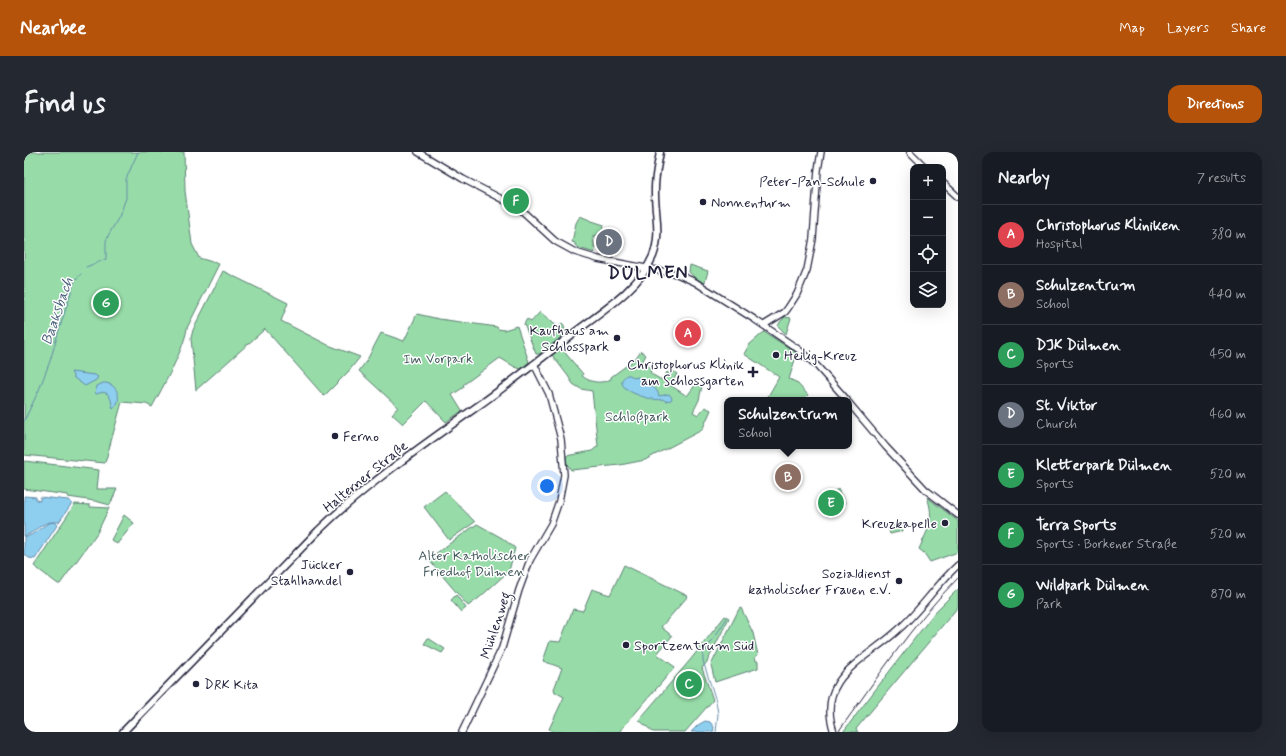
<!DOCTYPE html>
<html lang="en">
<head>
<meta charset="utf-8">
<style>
  body { margin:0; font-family:Mynerve,sans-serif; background:#242831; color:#f1f3f6 }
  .controls { position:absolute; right:12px; top:12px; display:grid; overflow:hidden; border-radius:8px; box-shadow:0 4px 16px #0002 }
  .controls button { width:36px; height:36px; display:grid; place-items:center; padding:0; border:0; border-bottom:1px solid #363941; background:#171b24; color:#f1f3f6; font:20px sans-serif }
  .you { position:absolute; left:523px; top:334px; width:14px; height:14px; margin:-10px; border:3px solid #fff; border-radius:50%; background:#1a73e8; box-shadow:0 0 0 6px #1a73e833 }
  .badge { display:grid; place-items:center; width:26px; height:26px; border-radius:50%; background:#b45309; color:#fff; font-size:13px; font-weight:700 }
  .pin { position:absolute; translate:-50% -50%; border:2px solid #fff; box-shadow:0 1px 4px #0006 }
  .popup { position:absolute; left:700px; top:245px; width:128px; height:52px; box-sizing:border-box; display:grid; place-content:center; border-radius:8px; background:#171b24; filter:drop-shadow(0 1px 3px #0005); font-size:13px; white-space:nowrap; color:#9ea1a6 }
  .popup b { font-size:15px; color:#f1f3f6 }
  .popup::after { content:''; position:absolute; left:50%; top:100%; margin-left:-8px; border:8px solid transparent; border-top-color:#171b24 }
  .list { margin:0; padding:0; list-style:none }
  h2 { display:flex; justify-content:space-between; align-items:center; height:52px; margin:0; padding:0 16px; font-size:17px }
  h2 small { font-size:13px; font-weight:400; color:#9ea1a6 }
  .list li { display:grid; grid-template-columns:26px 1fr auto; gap:12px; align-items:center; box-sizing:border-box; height:60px; padding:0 16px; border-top:1px solid #363941 }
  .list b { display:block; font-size:15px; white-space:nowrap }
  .list p { margin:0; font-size:13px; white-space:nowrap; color:#9ea1a6 }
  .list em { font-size:13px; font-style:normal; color:#9ea1a6 }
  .icon { flex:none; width:22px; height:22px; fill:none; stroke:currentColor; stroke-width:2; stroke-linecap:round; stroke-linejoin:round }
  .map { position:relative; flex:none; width:934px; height:580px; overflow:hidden; border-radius:12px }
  header { display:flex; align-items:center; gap:24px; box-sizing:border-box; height:56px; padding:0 20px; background:#b45309; color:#fff }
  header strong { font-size:19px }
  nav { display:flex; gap:22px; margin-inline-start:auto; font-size:14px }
  .intro { display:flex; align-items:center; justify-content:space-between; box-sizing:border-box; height:96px; padding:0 24px }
  h1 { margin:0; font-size:28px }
  .button { padding:10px 18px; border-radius:12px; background:#b45309; color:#fff; font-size:14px; font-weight:700 }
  main { display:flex; gap:24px; padding:0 24px }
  aside { flex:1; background:#171b24; border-radius:12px; box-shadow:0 4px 16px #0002 }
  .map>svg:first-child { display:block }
  .green { fill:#97dca8; stroke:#5c7f72 }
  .water { fill:#8ecff0; stroke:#638aa8 }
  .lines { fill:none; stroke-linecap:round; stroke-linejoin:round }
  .stream { stroke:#638aa8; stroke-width:1 }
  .tertiary-casing { stroke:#22223b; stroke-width:8 }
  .secondary-casing { stroke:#22223b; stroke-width:9 }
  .tertiary { stroke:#fff; stroke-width:5.5 }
  .secondary { stroke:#fff; stroke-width:6 }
  .rail { stroke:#22223b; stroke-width:1 }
  .poi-dot { fill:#22223b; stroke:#fff; stroke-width:1.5 }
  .labels { text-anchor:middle; stroke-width:3; stroke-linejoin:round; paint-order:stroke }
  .poi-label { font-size:14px; fill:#22223b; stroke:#fff; text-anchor:end }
  .park-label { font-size:14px; fill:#455a5c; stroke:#fff }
  .street-label { font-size:14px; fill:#22223b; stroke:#fff }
  .water-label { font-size:15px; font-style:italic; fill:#485f7a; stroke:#fff }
  .district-label { font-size:18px; font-weight:bold; letter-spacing:1px; fill:#22223b; stroke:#fff }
</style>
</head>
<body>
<header>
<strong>Nearbee</strong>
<nav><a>Map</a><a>Layers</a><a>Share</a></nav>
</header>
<div class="intro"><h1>Find us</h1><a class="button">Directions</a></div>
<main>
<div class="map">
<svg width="934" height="580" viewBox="0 0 934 580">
  <rect width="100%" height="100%" fill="#fff"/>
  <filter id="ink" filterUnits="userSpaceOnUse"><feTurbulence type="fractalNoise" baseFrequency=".025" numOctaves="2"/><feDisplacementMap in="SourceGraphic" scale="8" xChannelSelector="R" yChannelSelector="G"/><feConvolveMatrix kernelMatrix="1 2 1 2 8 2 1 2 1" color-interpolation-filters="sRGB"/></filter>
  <g filter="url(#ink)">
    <path class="green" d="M 0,0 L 160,0 L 161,39 L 168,92 L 175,106 L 195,112 L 163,176 C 161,195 138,237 128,255 L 122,252 L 98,250 L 81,311 L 0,303 Z
      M 556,64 L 568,69 L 580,73 L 578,82 L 569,84 L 571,101 L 555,96 L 551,93 L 551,91 L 548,90 L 552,71 Z
      M 666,113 L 684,119 L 681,130 L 680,131 L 670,125 L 665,120 Z
      M 199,119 L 264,151 L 257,169 L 304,193 L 336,205 L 324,220 L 300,244 L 241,177 L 172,238 L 167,186 L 169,178 Z
      M 516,160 L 534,175 L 538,171 L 540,173 L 541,182 L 516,202 L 512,202 L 500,172 L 503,167 L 507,170 Z
      M 393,162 L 415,167 L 473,175 L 474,177 L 480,178 L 493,174 L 505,210 L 497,217 L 491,215 L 476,206 L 439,233 L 440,235 L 428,243 L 438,259 L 422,270 L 402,249 L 379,272 L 368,262 L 374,255 L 335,219 L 343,208 L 357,181 L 380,189 Z
      M 761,165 L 767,166 L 762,182 L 754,174 L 756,170 Z
      M 740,180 L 773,201 L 765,227 L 772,230 L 784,243 L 782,245 L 783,248 L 742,248 L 755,225 L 720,202 L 725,193 Z
      M 537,196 L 559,222 L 558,224 C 567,231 577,232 587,227 L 587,225 L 610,208 L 617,199 L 622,203 L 618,210 L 626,216 L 627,222 L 638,228 L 643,220 L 647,223 L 649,219 L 653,222 L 646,233 L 663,244 L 672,232 L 678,234 L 675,248 L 669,260 L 674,263 L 681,255 L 687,258 L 679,276 L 678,278 L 621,308 L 596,313 L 547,318 L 543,312 L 542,304 L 568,299 L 574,294 L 568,239 L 557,237 L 549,232 L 544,224 L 528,203 Z
      M 0,309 L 75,318 L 73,337 L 93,337 L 86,353 L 71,349 L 44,345 L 44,343 L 0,337 Z
      M 814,337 L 821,351 L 803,363 L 793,350 Z
      M 421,339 L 451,370 L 425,388 L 400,355 Z
      M 903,345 L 934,369 L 934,400 L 906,410 L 900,401 L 895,397 C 904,377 911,367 903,345 Z
      M 51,352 L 66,353 L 66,355 L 85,356 L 73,381 L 36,432 L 34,432 L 10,414 Z
      M 100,363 L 110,371 L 93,392 L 87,388 Z
      M 877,371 L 879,379 L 866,382 L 864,375 Z
      M 453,372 L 478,386 L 491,396 L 485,419 L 455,446 L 444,454 L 404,407 Z
      M 600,413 L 664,444 L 637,475 L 648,484 L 633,502 L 651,515 L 595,580 L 529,580 L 525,577 L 540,545 L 531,540 L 530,537 L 538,516 L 519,509 L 526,489 L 536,490 L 549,457 L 559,459 L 568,437 L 586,443 Z
      M 934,437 L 934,455 L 832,577 L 834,580 L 819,580 L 911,460 Z
      M 432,443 L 442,456 L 437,460 L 427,448 Z
      M 717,456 L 729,481 L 734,503 L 731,505 L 732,509 L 734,509 L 734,516 L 691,530 L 687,513 L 715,457 Z
      M 701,464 L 705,466 L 683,510 L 678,516 L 689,548 L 661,580 L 629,580 L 615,568 L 667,507 Z
      M 404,486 L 421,497 L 418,501 L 400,492 Z"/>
    <path class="water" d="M 47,220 L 71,223 L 74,225 L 72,228 L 61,234 L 50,226 Z
      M 603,223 L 606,223 L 610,226 L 614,225 L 618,230 C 625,232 633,235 635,244 L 645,242 L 648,246 L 647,248 L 641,249 L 639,247 C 631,251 582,236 603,223 Z
      M 79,231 C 93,230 100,248 89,257 C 87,248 86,236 73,242 L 71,241 L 73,234 Z
      M 0,344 L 12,345 L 12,348 L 16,349 L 16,345 L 44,348 L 48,351 L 35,370 L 29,370 L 33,372 L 32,375 L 11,407 L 5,406 L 0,402 L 0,385 C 11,384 18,372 29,370 C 18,369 10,382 0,384 Z
      M 681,569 L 686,570 L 690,575 L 689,580 L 667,580 L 674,573 Z"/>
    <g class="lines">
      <path class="stream" d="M 62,115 L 82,107 L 82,89 L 85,82 L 95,65 L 102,46 L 102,27 L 114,0
        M 0,269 L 15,238 L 26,209 L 35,178 L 51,128 L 57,122
        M 692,580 L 694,562 L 692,549 L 679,509 L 679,503 L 703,466"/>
      <defs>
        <path id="tertiary" d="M 394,0 L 439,27 L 495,56 L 531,89 L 551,100 L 574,107 L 653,122 L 671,130 L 730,167 L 774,197 L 793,214 L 823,248
          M 886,0 L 901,15
          M 919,31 L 934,45
          M 740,173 L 761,160 L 764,156 L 773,142 L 783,118 L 789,87 L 794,18 L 797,0
          M 825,251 L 862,295 L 902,338 L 934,363
          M 438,580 L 478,496 L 495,438 L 506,408 L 527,372 L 535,349 L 540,323 L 537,287 L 525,242 L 510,212
          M 810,580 C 791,525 842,508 874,478 C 896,459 912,433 934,413"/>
        <path id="secondary" d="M 99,580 L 294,379 C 342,332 397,295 451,256 C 485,232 517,207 550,181 C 576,161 616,136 629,104 C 638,81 630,59 631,36 C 631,24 634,12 636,0"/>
      </defs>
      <use href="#tertiary" class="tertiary-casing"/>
      <use href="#secondary" class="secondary-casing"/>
      <use href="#tertiary" class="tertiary"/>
      <use href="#secondary" class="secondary"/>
      <path class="rail" d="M 814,580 C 852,528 888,472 934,426"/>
    </g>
  </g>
  <g class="poi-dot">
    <circle cx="849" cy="29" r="4"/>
    <circle cx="679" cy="50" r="4"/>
    <circle cx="593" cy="186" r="4"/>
    <circle cx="752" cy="203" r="4"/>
    <path d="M727 214h4v4h4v4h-4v4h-4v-4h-4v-4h4z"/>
    <circle cx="311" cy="284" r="4"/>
    <circle cx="921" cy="371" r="4"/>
    <circle cx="326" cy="420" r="4"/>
    <circle cx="875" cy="429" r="4"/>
    <circle cx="602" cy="493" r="4"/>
    <circle cx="172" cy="532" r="4"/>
  </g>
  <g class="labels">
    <g class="poi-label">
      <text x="841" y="34">Peter-Pan-Schule</text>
      <text x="687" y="55" text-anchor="start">Nonnenturm</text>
      <text x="585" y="183">Kaufhaus am<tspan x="585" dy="16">Schlosspark</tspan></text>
      <text x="760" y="208" text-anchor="start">Heilig-Kreuz</text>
      <text x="720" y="217">Christophorus Klinik<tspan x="720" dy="16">am Schlossgarten</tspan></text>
      <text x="319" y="289" text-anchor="start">Ferno</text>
      <text x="913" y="376">Kreuzkapelle</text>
      <text x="318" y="417">Jücker<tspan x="318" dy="16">Stahlhandel</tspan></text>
      <text x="867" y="426">Sozialdienst<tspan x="867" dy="16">katholischer Frauen e.V.</tspan></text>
      <text x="610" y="498" text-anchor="start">Sportzentrum Süd</text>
      <text x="180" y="537" text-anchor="start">DRK Kita</text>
    </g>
    <g class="park-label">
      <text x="414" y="211">Im Vorpark</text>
      <text x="613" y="269">Schloßpark</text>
      <text x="450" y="408">Alter Katholischer<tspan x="450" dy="16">Friedhof Dülmen</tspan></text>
    </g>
    <g class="street-label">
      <text transform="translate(341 324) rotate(-39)" y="5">Halterner Straße</text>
      <text transform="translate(471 473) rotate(-72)" y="5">Mühlenweg</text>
    </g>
    <g class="water-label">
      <text transform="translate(33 159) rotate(-71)" y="5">Baaksbach</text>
    </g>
    <g class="district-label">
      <text x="624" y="126">DÜLMEN</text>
    </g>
  </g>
</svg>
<div class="controls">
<button>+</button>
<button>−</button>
<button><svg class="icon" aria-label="locate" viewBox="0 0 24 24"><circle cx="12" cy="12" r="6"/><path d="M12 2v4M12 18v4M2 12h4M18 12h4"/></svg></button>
<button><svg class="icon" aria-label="layers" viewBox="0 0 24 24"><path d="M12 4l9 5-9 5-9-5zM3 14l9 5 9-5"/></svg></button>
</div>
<div class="you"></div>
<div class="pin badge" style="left:664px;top:181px;background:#e0444e">A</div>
<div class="pin badge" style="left:764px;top:325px;background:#8d6e63">B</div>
<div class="popup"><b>Schulzentrum</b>School</div>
<div class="pin badge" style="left:665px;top:532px;background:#2e9e5b">C</div>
<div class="pin badge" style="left:585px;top:90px;background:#6b7280">D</div>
<div class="pin badge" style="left:807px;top:351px;background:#2e9e5b">E</div>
<div class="pin badge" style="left:492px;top:49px;background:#2e9e5b">F</div>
<div class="pin badge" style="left:82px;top:151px;background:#2e9e5b">G</div>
</div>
<aside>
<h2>Nearby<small>7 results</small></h2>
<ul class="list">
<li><span class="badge" style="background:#e0444e">A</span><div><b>Christophorus Kliniken</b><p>Hospital</p></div><em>380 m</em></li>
<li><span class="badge" style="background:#8d6e63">B</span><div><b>Schulzentrum</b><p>School</p></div><em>440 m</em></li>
<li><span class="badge" style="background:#2e9e5b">C</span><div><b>DJK Dülmen</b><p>Sports</p></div><em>450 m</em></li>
<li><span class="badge" style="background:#6b7280">D</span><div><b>St. Viktor</b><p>Church</p></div><em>460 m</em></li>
<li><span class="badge" style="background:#2e9e5b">E</span><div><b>Kletterpark Dülmen</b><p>Sports</p></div><em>520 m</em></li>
<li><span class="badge" style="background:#2e9e5b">F</span><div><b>Terra Sports</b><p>Sports · Borkener Straße</p></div><em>520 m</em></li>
<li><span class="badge" style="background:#2e9e5b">G</span><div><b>Wildpark Dülmen</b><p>Park</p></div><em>870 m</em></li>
</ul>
</aside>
</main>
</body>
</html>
